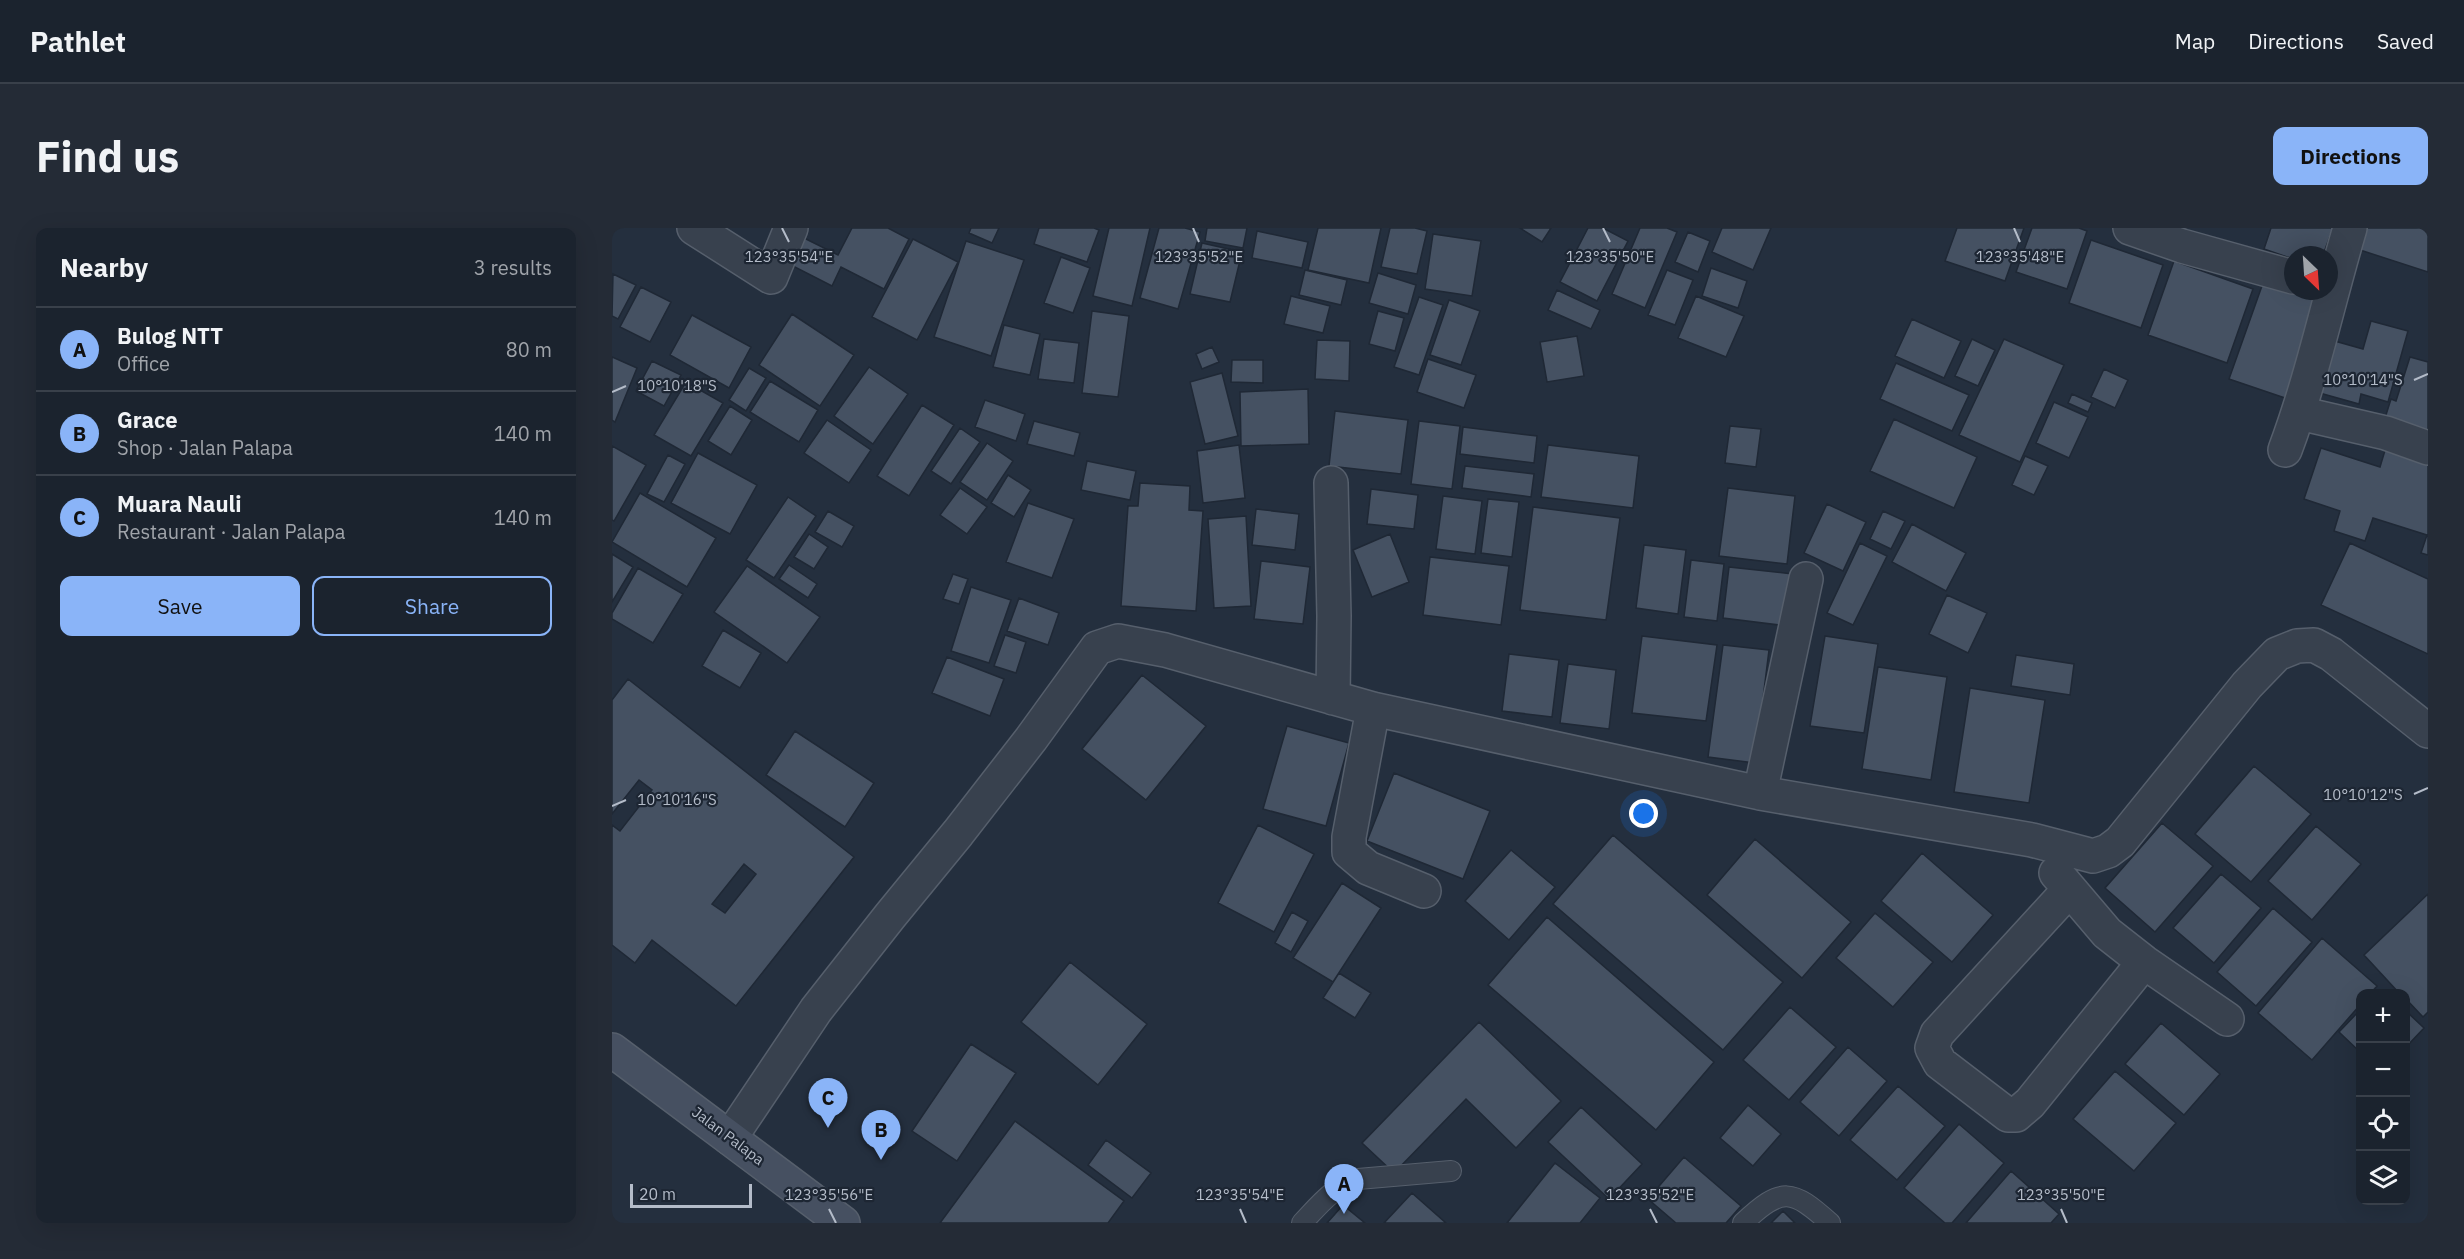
<!DOCTYPE html>
<html lang="en">
<head>
<meta charset="utf-8">
<style>
  body { margin:0; font-family:"IBM Plex Sans",sans-serif; background:#242b36; color:#f1f3f6 }
  .controls { position:absolute; right:18px; bottom:18px; display:grid; overflow:hidden; border-radius:12px; box-shadow:0 6px 24px #0002 }
  .controls button { width:54px; height:54px; display:grid; place-items:center; padding:0; border:0; border-bottom:2px solid #39404a; background:#1b232e; color:#f1f3f6; font:30px sans-serif }
  .compass { position:absolute; left:1672px; top:18px; width:54px; height:54px; border-radius:50%; background:#1b232e; box-shadow:0 6px 24px #0002; rotate:155deg }
  .scale { position:absolute; left:18px; bottom:15px; width:122px; box-sizing:border-box; padding-left:6px; border:3px solid #b4bcc9; border-top:0; font-size:16px; line-height:21px; white-space:nowrap; color:#b4bcc9; -webkit-text-stroke:4px #1d2633; paint-order:stroke }
  .you { position:absolute; left:1032px; top:586px; width:21px; height:21px; margin:-15px; border:4px solid #fff; border-radius:50%; background:#1a73e8; box-shadow:0 0 0 9px #1a73e833 }
  .badge { display:grid; place-items:center; width:39px; height:39px; border-radius:50%; background:#8ab4f8; color:#111; font-size:20px; font-weight:700 }
  .pin { position:absolute; translate:-50% -50px; filter:drop-shadow(0 2px 3px #0008) }
  .pin::after { content:''; position:absolute; top:32px; width:21px; height:18px; background:inherit; clip-path:polygon(0 0,100% 0,50% 100%) }
  .list { margin:0; padding:0; list-style:none }
  h2 { display:flex; justify-content:space-between; align-items:center; height:78px; margin:0; padding:0 24px; font-size:26px }
  h2 small { font-size:20px; font-weight:400; color:#a0a4aa }
  .list li { display:grid; grid-template-columns:39px 1fr auto; gap:18px; align-items:center; box-sizing:border-box; height:84px; padding:0 24px; border-top:2px solid #39404a }
  .list b { display:block; font-size:22px; white-space:nowrap }
  .list p { margin:0; font-size:20px; white-space:nowrap; color:#a0a4aa }
  .list em { font-size:20px; font-style:normal; color:#a0a4aa }
  .actions { display:flex; gap:12px; padding:18px 24px }
  .actions a { flex:1; padding:14px 0; border:2px solid #8ab4f8; border-radius:12px; text-align:center; font-size:21px; color:#8ab4f8 }
  .actions .main { background:#8ab4f8; color:#111 }
  .icon { flex:none; width:33px; height:33px; fill:none; stroke:currentColor; stroke-width:2; stroke-linecap:round; stroke-linejoin:round }
  .map { position:relative; flex:none; width:1816px; height:995px; overflow:hidden; border-radius:12px }
  header { display:flex; align-items:center; gap:36px; box-sizing:border-box; height:84px; padding:0 30px; background:#1b232e; border-bottom:2px solid #39404a }
  header strong { font-size:28px }
  nav { display:flex; gap:33px; margin-inline-start:auto; font-size:21px }
  .intro { display:flex; align-items:center; justify-content:space-between; box-sizing:border-box; height:144px; padding:0 36px }
  h1 { margin:0; font-size:42px }
  .button { padding:15px 27px; border-radius:12px; background:#8ab4f8; color:#111; font-size:21px; font-weight:700 }
  main { display:flex; gap:36px; padding:0 36px }
  aside { flex:1; background:#1b232e; border-radius:12px; box-shadow:0 6px 24px #0002 }
  .map>svg:first-child { display:block }
  .building { fill:#455162; stroke:#1f2835; stroke-width:1.5; fill-rule:evenodd }
  .lines { fill:none; stroke-linecap:round; stroke-linejoin:round }
  .service-casing { stroke:#565f6c; stroke-width:22 }
  .minor-casing { stroke:#565f6c; stroke-width:36 }
  .secondary-casing { stroke:#565f6c; stroke-width:36 }
  .service { stroke:#38414e; stroke-width:20 }
  .minor { stroke:#38414e; stroke-width:33 }
  .secondary { stroke:#465061; stroke-width:33 }
  .ticks { fill:none; stroke:#b4bcc9; stroke-width:2 }
  .labels { text-anchor:middle; stroke-width:4.5; stroke-linejoin:round; paint-order:stroke }
  .street-label { font-size:15px; fill:#b4bcc9; stroke:#1d2633 }
  .ticks-label { font-size:15px; text-anchor:middle; fill:#b4bcc9; stroke:#1d2633; stroke-width:4.5; stroke-linejoin:round; paint-order:stroke }
</style>
</head>
<body>
<header>
<strong>Pathlet</strong>
<nav><a>Map</a><a>Directions</a><a>Saved</a></nav>
</header>
<div class="intro"><h1>Find us</h1><a class="button">Directions</a></div>
<main>
<aside>
<h2>Nearby<small>3 results</small></h2>
<ul class="list">
<li><span class="badge">A</span><div><b>Bulog NTT</b><p>Office</p></div><em>80 m</em></li>
<li><span class="badge">B</span><div><b>Grace</b><p>Shop · Jalan Palapa</p></div><em>140 m</em></li>
<li><span class="badge">C</span><div><b>Muara Nauli</b><p>Restaurant · Jalan Palapa</p></div><em>140 m</em></li>
</ul>
<div class="actions"><a class="main">Save</a><a>Share</a></div>
</aside>
<div class="map">
<svg width="1816" height="995" viewBox="0 0 1816 995">
  <rect width="100%" height="100%" fill="#242f3e"/>
  <path class="building" d="M 240,0 L 276,0 L 297,11 L 272,61 L 229,39 L 220,58 L 173,34 L 186,7 L 226,27 Z
    M 359,0 L 387,0 L 380,15 L 357,5 Z
    M 427,0 L 482,0 L 487,2 L 475,34 L 422,16 Z
    M 497,0 L 538,0 L 520,78 L 481,68 Z
    M 547,0 L 573,0 L 588,4 L 566,81 L 528,70 Z
    M 595,0 L 635,0 L 631,20 L 593,13 Z
    M 706,0 L 769,0 L 757,55 L 696,42 Z
    M 778,0 L 803,0 L 815,3 L 805,46 L 769,39 Z
    M 908,0 L 939,0 L 930,14 Z
    M 976,0 L 991,0 L 1016,13 L 985,73 L 948,54 Z
    M 1028,0 L 1055,0 L 1065,4 L 1033,80 L 1000,66 Z
    M 1110,0 L 1159,0 L 1141,42 L 1100,24 Z
    M 1345,0 L 1412,0 L 1393,53 L 1333,33 Z
    M 1420,0 L 1467,0 L 1475,3 L 1455,61 L 1404,44 Z
    M 1659,0 L 1721,0 L 1711,27 L 1681,27 L 1681,31 L 1652,21 Z
    M 1755,0 L 1816,0 L 1816,44 L 1748,22 Z
    M 645,3 L 696,14 L 690,40 L 640,30 Z
    M 1076,4 L 1098,13 L 1086,44 L 1063,34 Z
    M 821,6 L 869,13 L 860,68 L 813,61 Z
    M 301,11 L 346,34 L 305,112 L 260,89 Z
    M 1479,12 L 1551,37 L 1529,100 L 1457,75 Z
    M 354,13 L 412,32 L 379,128 L 322,109 Z
    M 590,15 L 630,24 L 618,74 L 578,66 Z
    M 449,29 L 478,40 L 461,85 L 432,75 Z
    M 1562,33 L 1641,61 L 1615,135 L 1536,107 Z
    M 1099,40 L 1135,53 L 1126,80 L 1090,68 Z
    M 693,42 L 735,52 L 729,77 L 687,67 Z
    M 1055,42 L 1081,52 L 1063,97 L 1036,87 Z
    M 766,45 L 804,57 L 796,86 L 757,75 Z
    M 1,46 L 24,57 L 6,91 L 0,88 Z
    M 1651,55 L 1707,74 L 1673,170 L 1617,151 Z
    M 29,59 L 59,74 L 38,114 L 8,99 Z
    M 945,62 L 988,82 L 979,101 L 936,82 Z
    M 679,68 L 718,78 L 711,105 L 672,96 Z
    M 1084,68 L 1132,88 L 1114,129 L 1066,110 Z
    M 807,69 L 831,77 L 807,147 L 782,139 Z
    M 837,72 L 868,83 L 849,137 L 818,127 Z
    M 480,83 L 517,88 L 506,169 L 470,165 Z
    M 766,83 L 792,90 L 783,123 L 757,116 Z
    M 180,86 L 242,127 L 208,178 L 147,137 Z
    M 80,87 L 139,119 L 117,160 L 58,127 Z
    M 1300,91 L 1349,113 L 1332,150 L 1283,128 Z
    M 1759,93 L 1796,103 L 1776,174 L 1749,166 L 1747,176 L 1704,164 L 1719,112 L 1751,121 Z
    M 392,97 L 428,106 L 418,147 L 381,139 Z
    M 965,108 L 972,148 L 935,154 L 928,114 Z
    M 432,111 L 467,115 L 462,155 L 426,151 Z
    M 1360,111 L 1383,122 L 1366,158 L 1343,148 Z
    M 1392,111 L 1452,137 L 1408,234 L 1347,207 Z
    M 705,112 L 738,113 L 737,153 L 703,151 Z
    M 600,119 L 607,134 L 590,141 L 584,126 Z
    M 0,129 L 25,140 L 3,194 L 0,192 Z
    M 1798,129 L 1816,134 L 1816,203 L 1773,190 L 1779,171 L 1784,173 Z
    M 816,131 L 864,147 L 852,180 L 805,164 Z
    M 620,132 L 651,132 L 651,155 L 619,154 Z
    M 40,133 L 69,147 L 52,178 L 24,163 Z
    M 1284,135 L 1357,167 L 1340,203 L 1268,171 Z
    M 257,139 L 296,166 L 261,216 L 222,188 Z
    M 137,140 L 154,150 L 134,183 L 117,172 Z
    M 1492,141 L 1516,152 L 1503,180 L 1479,169 Z
    M 610,145 L 626,208 L 593,216 L 578,154 Z
    M 158,153 L 206,182 L 187,214 L 138,184 Z
    M 74,154 L 111,175 L 79,228 L 42,207 Z
    M 696,161 L 697,216 L 629,218 L 628,164 Z
    M 1460,166 L 1480,175 L 1476,184 L 1456,175 Z
    M 373,172 L 413,186 L 404,213 L 363,199 Z
    M 1442,174 L 1476,189 L 1457,230 L 1424,215 Z
    M 310,177 L 342,197 L 297,268 L 265,248 Z
    M 118,178 L 140,192 L 119,227 L 96,213 Z
    M 723,183 L 796,192 L 789,246 L 717,238 Z
    M 1282,191 L 1365,229 L 1342,280 L 1258,243 Z
    M 215,192 L 259,222 L 237,255 L 192,225 Z
    M 422,193 L 468,205 L 462,228 L 415,216 Z
    M 807,193 L 848,198 L 840,261 L 799,256 Z
    M 1118,198 L 1149,201 L 1144,239 L 1113,235 Z
    M 851,199 L 925,208 L 922,235 L 848,226 Z
    M 348,200 L 368,214 L 339,256 L 319,243 Z
    M 375,215 L 401,233 L 375,272 L 348,254 Z
    M 627,217 L 633,270 L 591,275 L 585,223 Z
    M 936,217 L 1027,228 L 1021,280 L 929,269 Z
    M 0,218 L 34,237 L 2,293 L 0,292 Z
    M 1774,219 L 1816,232 L 1816,327 L 1809,325 L 1815,307 L 1761,290 L 1753,313 L 1722,303 L 1728,283 L 1692,271 L 1709,220 L 1768,239 Z
    M 86,225 L 145,257 L 118,306 L 59,275 Z
    M 56,227 L 73,236 L 52,274 L 35,266 Z
    M 1413,228 L 1436,238 L 1422,267 L 1400,257 Z
    M 475,233 L 524,243 L 518,272 L 469,262 Z
    M 853,238 L 922,246 L 919,269 L 850,260 Z
    M 396,247 L 419,262 L 402,289 L 379,275 Z
    M 528,255 L 578,258 L 577,282 L 591,283 L 584,383 L 509,378 L 516,278 L 526,278 Z
    M 348,260 L 375,279 L 355,306 L 328,287 Z
    M 1116,260 L 1183,268 L 1175,336 L 1107,328 Z
    M 759,261 L 806,267 L 802,301 L 755,296 Z
    M 28,265 L 104,310 L 75,359 L 0,314 Z
    M 831,268 L 870,273 L 863,326 L 824,321 Z
    M 176,269 L 204,288 L 162,350 L 134,332 Z
    M 876,271 L 907,274 L 900,329 L 869,325 Z
    M 416,275 L 462,291 L 440,350 L 394,334 Z
    M 1215,276 L 1254,294 L 1231,343 L 1192,325 Z
    M 921,279 L 1008,290 L 994,392 L 908,382 Z
    M 644,281 L 687,286 L 683,322 L 640,317 Z
    M 216,283 L 242,298 L 230,319 L 203,304 Z
    M 1271,283 L 1293,293 L 1279,321 L 1258,311 Z
    M 634,288 L 639,378 L 602,380 L 596,291 Z
    M 1300,296 L 1354,325 L 1334,363 L 1280,334 Z
    M 197,306 L 216,319 L 202,341 L 182,329 Z
    M 778,306 L 797,354 L 760,369 L 741,322 Z
    M 1248,315 L 1275,328 L 1241,397 L 1215,385 Z
    M 1738,315 L 1816,351 L 1816,426 L 1709,377 Z
    M 1032,317 L 1074,322 L 1066,386 L 1024,380 Z
    M 0,326 L 21,339 L 0,374 Z
    M 818,329 L 897,338 L 889,397 L 811,387 Z
    M 1079,332 L 1112,336 L 1105,393 L 1072,389 Z
    M 649,333 L 698,339 L 691,396 L 642,391 Z
    M 177,337 L 205,356 L 196,370 L 167,351 Z
    M 135,338 L 208,389 L 175,435 L 102,384 Z
    M 1117,339 L 1181,346 L 1175,398 L 1111,390 Z
    M 26,340 L 71,366 L 41,415 L 0,391 L 0,385 Z
    M 341,346 L 356,351 L 347,376 L 331,371 Z
    M 359,359 L 399,372 L 377,435 L 339,423 Z
    M 1335,367 L 1375,385 L 1356,425 L 1317,406 Z
    M 407,370 L 447,385 L 436,417 L 395,403 Z
    M 111,402 L 149,425 L 128,460 L 90,438 Z
    M 393,407 L 414,414 L 404,445 L 382,438 Z
    M 1030,408 L 1105,417 L 1094,493 L 1020,485 Z
    M 1213,408 L 1266,416 L 1252,505 L 1198,498 Z
    M 1111,417 L 1157,422 L 1143,535 L 1096,529 Z
    M 897,426 L 947,432 L 940,489 L 890,483 Z
    M 1404,427 L 1462,436 L 1458,467 L 1399,458 Z
    M 335,429 L 392,451 L 378,488 L 320,465 Z
    M 956,436 L 1004,442 L 997,501 L 948,495 Z
    M 1266,439 L 1335,449 L 1319,552 L 1250,541 Z
    M 530,447 L 594,498 L 534,572 L 470,521 Z
    M 16,451 L 242,629 L 124,778 L 40,712 L 23,735 L 0,717 L 0,597 L 8,603 L 40,562 L 27,552 L 0,586 L 0,472 ZM 132,636 L 144,646 L 113,685 L 100,676 Z
    M 1358,460 L 1433,472 L 1417,575 L 1342,564 Z
    M 675,498 L 737,515 L 714,598 L 651,581 Z
    M 183,503 L 262,555 L 233,599 L 154,547 Z
    M 1642,538 L 1699,586 L 1639,654 L 1583,606 Z
    M 782,545 L 878,583 L 851,651 L 755,613 Z
    M 1550,595 L 1601,638 L 1543,704 L 1493,660 Z
    M 646,597 L 702,626 L 662,704 L 606,675 Z
    M 1704,598 L 1749,636 L 1700,692 L 1656,653 Z
    M 1001,607 L 1171,754 L 1111,822 L 941,676 Z
    M 1143,611 L 1239,694 L 1190,750 L 1095,667 Z
    M 899,622 L 943,659 L 897,712 L 853,673 Z
    M 1310,625 L 1381,687 L 1340,734 L 1269,673 Z
    M 1609,646 L 1649,680 L 1602,735 L 1561,700 Z
    M 730,655 L 769,680 L 721,754 L 681,730 Z
    M 1816,666 L 1816,784 L 1811,789 L 1794,771 L 1794,766 L 1788,766 L 1752,727 Z
    M 1661,680 L 1700,714 L 1644,778 L 1605,744 Z
    M 680,684 L 696,693 L 679,724 L 663,715 Z
    M 1263,685 L 1321,734 L 1281,779 L 1224,730 Z
    M 935,689 L 1102,834 L 1044,902 L 876,757 Z
    M 1710,710 L 1765,758 L 1758,766 L 1748,766 L 1748,777 L 1700,832 L 1646,785 Z
    M 458,734 L 535,796 L 486,857 L 409,794 Z
    M 727,745 L 759,765 L 743,790 L 711,770 Z
    M 1178,779 L 1224,819 L 1177,872 L 1131,832 Z
    M 1748,782 L 1748,824 L 1727,804 Z
    M 1794,783 L 1812,800 L 1794,819 Z
    M 867,794 L 949,873 L 904,920 L 854,871 L 782,945 L 750,915 Z
    M 1549,795 L 1608,846 L 1572,887 L 1513,836 Z
    M 359,816 L 404,845 L 345,933 L 300,903 Z
    M 1236,819 L 1275,853 L 1227,908 L 1188,874 Z
    M 1503,843 L 1564,895 L 1522,943 L 1461,891 Z
    M 1286,858 L 1333,898 L 1285,952 L 1238,912 Z
    M 1136,877 L 1169,906 L 1141,938 L 1108,910 Z
    M 969,879 L 1030,936 L 997,971 L 936,914 Z
    M 403,893 L 512,973 L 496,995 L 328,995 Z
    M 1347,896 L 1392,935 L 1340,995 L 1333,995 L 1292,960 Z
    M 494,912 L 539,945 L 520,970 L 476,937 Z
    M 1072,929 L 1129,978 L 1114,995 L 1064,995 L 1036,971 Z
    M 943,935 L 988,970 L 968,995 L 895,995 Z
    M 1399,943 L 1447,986 L 1439,995 L 1354,995 Z
    M 800,965 L 834,995 L 772,995 Z
    M 731,977 L 753,995 L 715,995 Z
    M 1171,983 L 1183,995 L 1159,995 Z"/>
  <g class="lines">
    <defs>
      <path id="service" d="M 690,995 C 708,976 721,959 746,951 L 839,943
        M 1131,995 C 1170,958 1180,961 1218,995"/>
      <path id="minor" d="M 82,0 L 159,49 L 179,0
        M 1518,0 L 1570,18 L 1681,49
        M 1687,185 L 1774,205 L 1816,220
        M 1673,222 C 1700,150 1716,74 1738,0
        M 719,255 L 722,388 L 721,470
        M 761,481 L 737,609 L 737,624 L 756,640 L 812,663
        M 1148,565 L 1194,351
        M 1444,645 L 1495,705 L 1532,734 L 1615,791
        M 1457,662 L 1325,806 L 1320,820 L 1328,835 L 1396,887 L 1404,887 L 1418,875 L 1532,734
        M 118,910 L 204,782 L 278,688 L 346,605 L 419,511 L 485,420 L 506,413 L 553,422 L 761,481 L 1148,565 L 1420,612 L 1481,628 L 1496,623 L 1508,614 L 1635,457 L 1665,426 L 1685,418 L 1702,417 L 1719,426 L 1816,503"/>
      <path id="secondary" d="M 0,822 L 231,995"/>
    </defs>
    <use href="#service" class="service-casing"/>
    <use href="#minor" class="minor-casing"/>
    <use href="#secondary" class="secondary-casing"/>
    <use href="#service" class="service"/>
    <use href="#minor" class="minor"/>
    <use href="#secondary" class="secondary"/>
  </g>
  <path class="ticks" d="M 170,0 L 177,14M 581,0 L 587,14M 991,0 L 998,14M 1402,0 L 1408,14M 1802,152 L 1816,146M 0,164 L 14,158M 1802,566 L 1816,560M 0,578 L 14,572M 217,981 L 224,995M 628,981 L 634,995M 1038,981 L 1045,995M 1449,981 L 1455,995"/>
  <g class="labels">
    <g class="street-label">
      <text transform="translate(116 908) rotate(37)" y="5">Jalan Palapa</text>
    </g>
  </g>
  <g class="ticks-label">
    <text x="177" y="34">123°35'54"E</text>
    <text x="587" y="34">123°35'52"E</text>
    <text x="998" y="34">123°35'50"E</text>
    <text x="1408" y="34">123°35'48"E</text>
    <text x="1751" y="157">10°10'14"S</text>
    <text x="65" y="163">10°10'18"S</text>
    <text x="1751" y="572">10°10'12"S</text>
    <text x="65" y="577">10°10'16"S</text>
    <text x="217" y="972">123°35'56"E</text>
    <text x="628" y="972">123°35'54"E</text>
    <text x="1038" y="972">123°35'52"E</text>
    <text x="1449" y="972">123°35'50"E</text>
  </g>
</svg>
<div class="controls">
<button>+</button>
<button>−</button>
<button><svg class="icon" aria-label="locate" viewBox="0 0 24 24"><circle cx="12" cy="12" r="6"/><path d="M12 2v4M12 18v4M2 12h4M18 12h4"/></svg></button>
<button><svg class="icon" aria-label="layers" viewBox="0 0 24 24"><path d="M12 4l9 5-9 5-9-5zM3 14l9 5 9-5"/></svg></button>
</div>
<svg class="compass" viewBox="-18 -18 36 36"><path d="M0-13l5 13h-10z" fill="#e53935"/><path d="M0 13l5-13h-10z" fill="#a0a4aa"/></svg>
<div class="scale">20 m</div>
<div class="you"></div>
<div class="pin badge" style="left:732px;top:986px">A</div>
<div class="pin badge" style="left:269px;top:932px">B</div>
<div class="pin badge" style="left:216px;top:900px">C</div>
</div>
</main>
</body>
</html>
